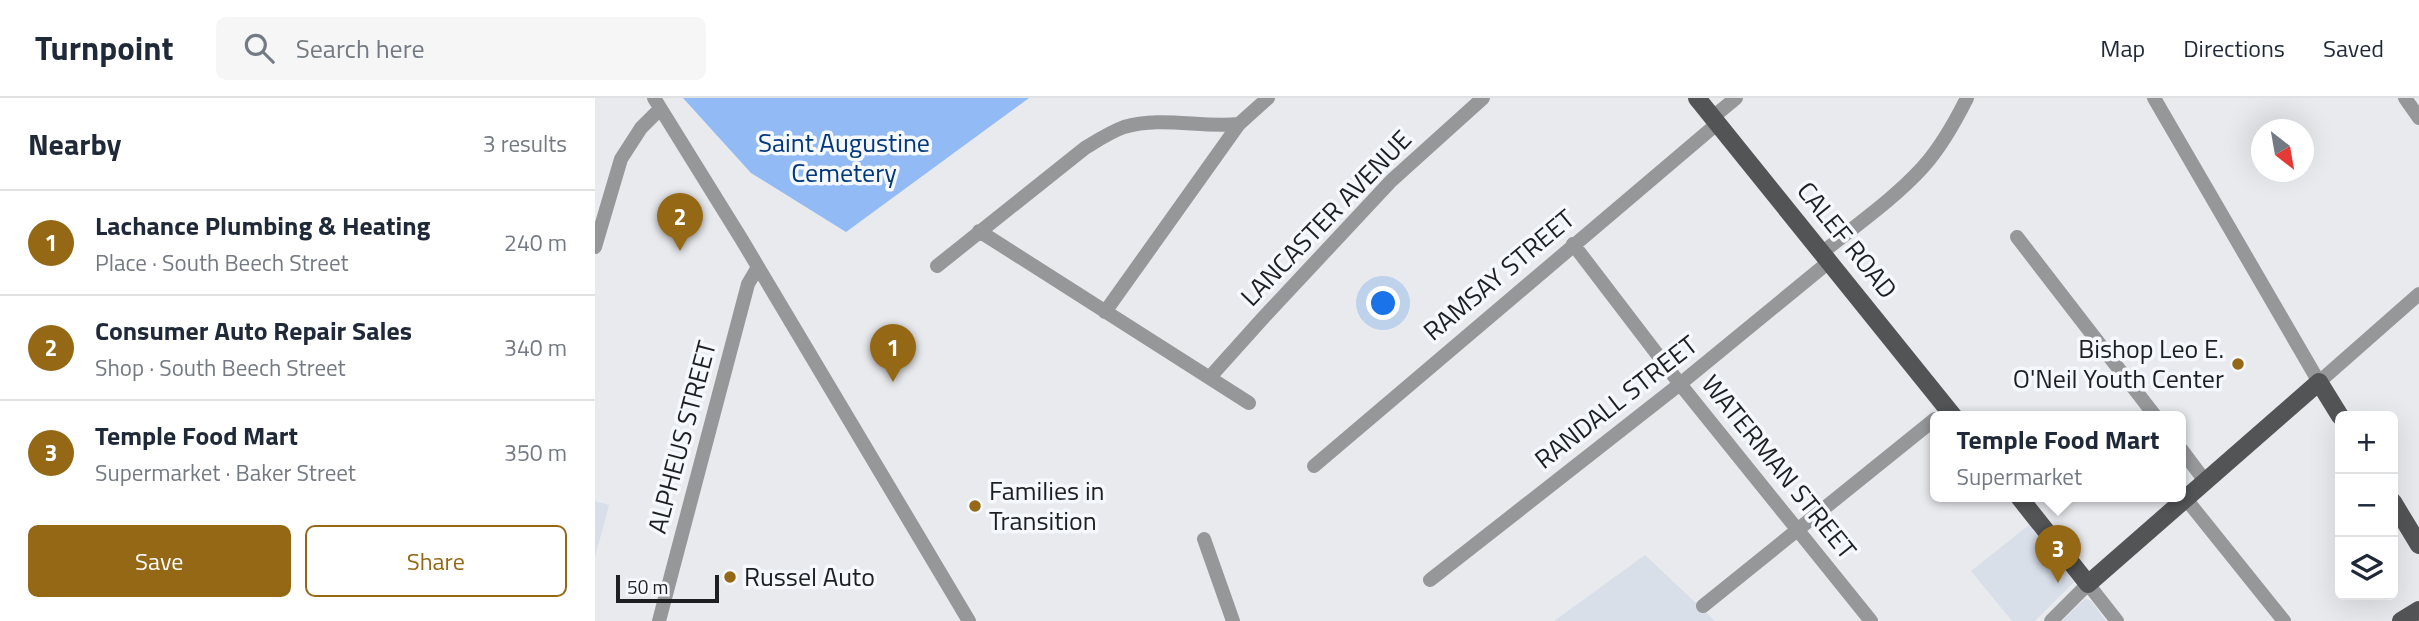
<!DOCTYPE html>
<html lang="en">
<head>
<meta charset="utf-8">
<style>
  body { margin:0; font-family:"Titillium Web",sans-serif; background:#f6f6f7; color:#1f2937 }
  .controls { position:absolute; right:21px; bottom:21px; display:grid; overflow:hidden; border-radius:10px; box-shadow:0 7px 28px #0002 }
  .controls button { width:63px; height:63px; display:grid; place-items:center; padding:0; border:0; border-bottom:2px solid #e0e1e3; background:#fff; color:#1f2937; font:35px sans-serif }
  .compass { position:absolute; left:1656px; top:21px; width:63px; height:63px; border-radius:50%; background:#fff; box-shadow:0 7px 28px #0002; rotate:149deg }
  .scale { position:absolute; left:21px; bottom:18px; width:103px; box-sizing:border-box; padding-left:7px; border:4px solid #1e1f20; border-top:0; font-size:19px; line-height:24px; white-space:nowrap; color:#1e1f20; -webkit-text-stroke:5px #f5f8fc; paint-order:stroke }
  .you { position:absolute; left:789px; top:206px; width:24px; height:24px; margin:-18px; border:5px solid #fff; border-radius:50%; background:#1a73e8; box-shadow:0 0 0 10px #1a73e833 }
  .badge { display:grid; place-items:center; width:46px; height:46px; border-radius:50%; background:#946814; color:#fff; font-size:23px; font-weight:700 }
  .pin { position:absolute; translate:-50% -58px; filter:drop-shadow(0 2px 4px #0008) }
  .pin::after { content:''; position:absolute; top:37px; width:24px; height:21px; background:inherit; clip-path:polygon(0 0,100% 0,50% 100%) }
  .popup { position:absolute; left:1335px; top:313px; width:256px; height:91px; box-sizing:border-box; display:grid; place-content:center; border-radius:10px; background:#fff; filter:drop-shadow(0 2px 5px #0005); font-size:23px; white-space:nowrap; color:#747a83 }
  .popup b { font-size:26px; color:#1f2937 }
  .popup::after { content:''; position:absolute; left:50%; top:100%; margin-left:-14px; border:14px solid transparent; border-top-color:#fff }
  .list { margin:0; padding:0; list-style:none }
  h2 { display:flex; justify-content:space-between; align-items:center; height:91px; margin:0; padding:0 28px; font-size:30px }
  h2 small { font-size:23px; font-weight:400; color:#747a83 }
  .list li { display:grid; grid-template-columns:46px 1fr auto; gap:21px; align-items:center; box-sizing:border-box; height:105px; padding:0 28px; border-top:2px solid #e0e1e3 }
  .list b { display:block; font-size:26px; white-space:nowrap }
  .list p { margin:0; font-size:23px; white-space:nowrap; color:#747a83 }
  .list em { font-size:23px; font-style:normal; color:#747a83 }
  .actions { display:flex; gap:14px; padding:21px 28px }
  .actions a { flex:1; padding:16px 0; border:2px solid #946814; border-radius:10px; text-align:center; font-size:24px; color:#946814 }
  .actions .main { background:#946814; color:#fff }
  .icon { flex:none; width:38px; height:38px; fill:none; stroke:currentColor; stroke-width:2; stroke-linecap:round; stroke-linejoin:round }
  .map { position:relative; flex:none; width:1824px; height:523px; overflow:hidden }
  header { display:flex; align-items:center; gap:42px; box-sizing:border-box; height:98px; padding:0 35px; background:#fff; border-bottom:2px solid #e0e1e3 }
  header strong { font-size:33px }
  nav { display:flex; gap:38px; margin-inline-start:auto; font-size:24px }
  .search { width:490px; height:63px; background:#f6f6f7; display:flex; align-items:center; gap:18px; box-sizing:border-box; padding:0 24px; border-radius:10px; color:#747a83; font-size:26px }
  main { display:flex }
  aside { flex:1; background:#fff }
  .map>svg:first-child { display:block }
  .built { fill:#d8dfe9 }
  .green { fill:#92baf4 }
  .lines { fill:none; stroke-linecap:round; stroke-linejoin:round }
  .minor { stroke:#969799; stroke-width:14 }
  .major { stroke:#525456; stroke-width:18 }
  .poi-dot { fill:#946814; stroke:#f5f8fc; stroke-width:2.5 }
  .labels { text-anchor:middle; stroke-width:7; stroke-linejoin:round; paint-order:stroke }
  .park-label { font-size:26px; fill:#02377b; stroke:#f5f8fc }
  .street-label { font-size:26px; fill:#1e1f20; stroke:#f5f8fc }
  .poi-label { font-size:26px; fill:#1e1f20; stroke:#f5f8fc; text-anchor:start }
</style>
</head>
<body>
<header>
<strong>Turnpoint</strong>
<div class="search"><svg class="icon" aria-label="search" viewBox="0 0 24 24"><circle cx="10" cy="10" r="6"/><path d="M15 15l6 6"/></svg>Search here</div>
<nav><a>Map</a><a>Directions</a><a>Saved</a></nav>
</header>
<main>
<aside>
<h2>Nearby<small>3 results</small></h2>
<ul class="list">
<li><span class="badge">1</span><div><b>Lachance Plumbing &amp; Heating</b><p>Place · South Beech Street</p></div><em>240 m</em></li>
<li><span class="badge">2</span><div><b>Consumer Auto Repair Sales</b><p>Shop · South Beech Street</p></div><em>340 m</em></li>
<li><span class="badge">3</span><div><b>Temple Food Mart</b><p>Supermarket · Baker Street</p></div><em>350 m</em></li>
</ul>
<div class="actions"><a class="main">Save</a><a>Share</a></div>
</aside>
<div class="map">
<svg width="1824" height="523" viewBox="0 0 1824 523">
  <rect width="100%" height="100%" fill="#e8eaee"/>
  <path class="built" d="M 0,403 L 14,407 L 0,459 Z
    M 1434,427 L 1479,484 L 1440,523 L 1417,523 L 1376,473 Z
    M 1050,457 L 1120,523 L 959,523 Z
    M 1490,501 L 1496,503 L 1511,523 L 1467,523 Z"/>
  <path class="green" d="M 88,0 L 434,0 L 251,134 L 156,75 Z"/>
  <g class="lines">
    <path class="minor" d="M 59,0 L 147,142 L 374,523
      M 1559,0 L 1724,284 L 1824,196
      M 1810,0 L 1824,20
      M 1118,19 L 1141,0
      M 384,133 L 654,305
      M 1422,139 L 1561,319
      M 978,146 L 1085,286 L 1276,523
      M 0,149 L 26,61 L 46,30 L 65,11
      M 1228,154 C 1261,127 1299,101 1328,69 C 1346,49 1360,24 1372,0
      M 342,168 L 490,50 C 503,42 515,34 529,29 C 566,18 606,30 644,26
      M 510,214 L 644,26 L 673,0
      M 615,279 L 668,220 L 796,83 L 888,0
      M 1586,351 L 1610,383
      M 719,368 L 1123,25
      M 1591,401 L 1689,523
      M 609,441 L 638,523
      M 835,482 L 1085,286 L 1235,163
      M 1108,508 L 1340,321
      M 64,523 L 153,186 L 163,169
      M 1456,523 L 1493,486 L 1522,523"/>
    <path class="major" d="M 1102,0 L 1359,319
      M 1424,399 L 1493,486 L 1724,284 L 1745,318
      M 1798,404 L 1824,447
      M 1806,523 L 1824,512"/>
  </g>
  <g class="poi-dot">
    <circle cx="1643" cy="266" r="7"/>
    <circle cx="380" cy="408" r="7"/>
    <circle cx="135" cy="479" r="7"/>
  </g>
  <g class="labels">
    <g class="park-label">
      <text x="249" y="54">Saint Augustine<tspan x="249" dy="30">Cemetery</tspan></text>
    </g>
    <g class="street-label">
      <text transform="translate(731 120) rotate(-46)" y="9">LANCASTER AVENUE</text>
      <text transform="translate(1252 142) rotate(51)" y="9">CALEF ROAD</text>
      <text transform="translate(904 177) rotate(-40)" y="9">RAMSAY STREET</text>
      <text transform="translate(1021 304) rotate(-38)" y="9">RANDALL STREET</text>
      <text transform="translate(87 339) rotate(-75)" y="9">ALPHEUS STREET</text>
      <text transform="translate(1184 369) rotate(51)" y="9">WATERMAN STREET</text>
    </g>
    <g class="poi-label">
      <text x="1629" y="260" text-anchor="end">Bishop Leo E.<tspan x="1629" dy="30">O'Neil Youth Center</tspan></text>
      <text x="394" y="402">Families in<tspan x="394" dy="30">Transition</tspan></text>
      <text x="149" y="488">Russel Auto</text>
    </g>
  </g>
</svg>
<div class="controls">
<button>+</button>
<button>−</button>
<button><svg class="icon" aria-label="layers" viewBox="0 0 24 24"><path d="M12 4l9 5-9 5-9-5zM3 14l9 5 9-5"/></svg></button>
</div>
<svg class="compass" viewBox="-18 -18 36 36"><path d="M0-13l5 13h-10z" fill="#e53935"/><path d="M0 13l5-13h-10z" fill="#747a83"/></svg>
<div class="scale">50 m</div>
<div class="you"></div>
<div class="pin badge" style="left:298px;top:284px">1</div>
<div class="pin badge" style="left:85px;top:153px">2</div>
<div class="pin badge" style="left:1463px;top:485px">3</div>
<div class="popup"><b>Temple Food Mart</b>Supermarket</div>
</div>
</main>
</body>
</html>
